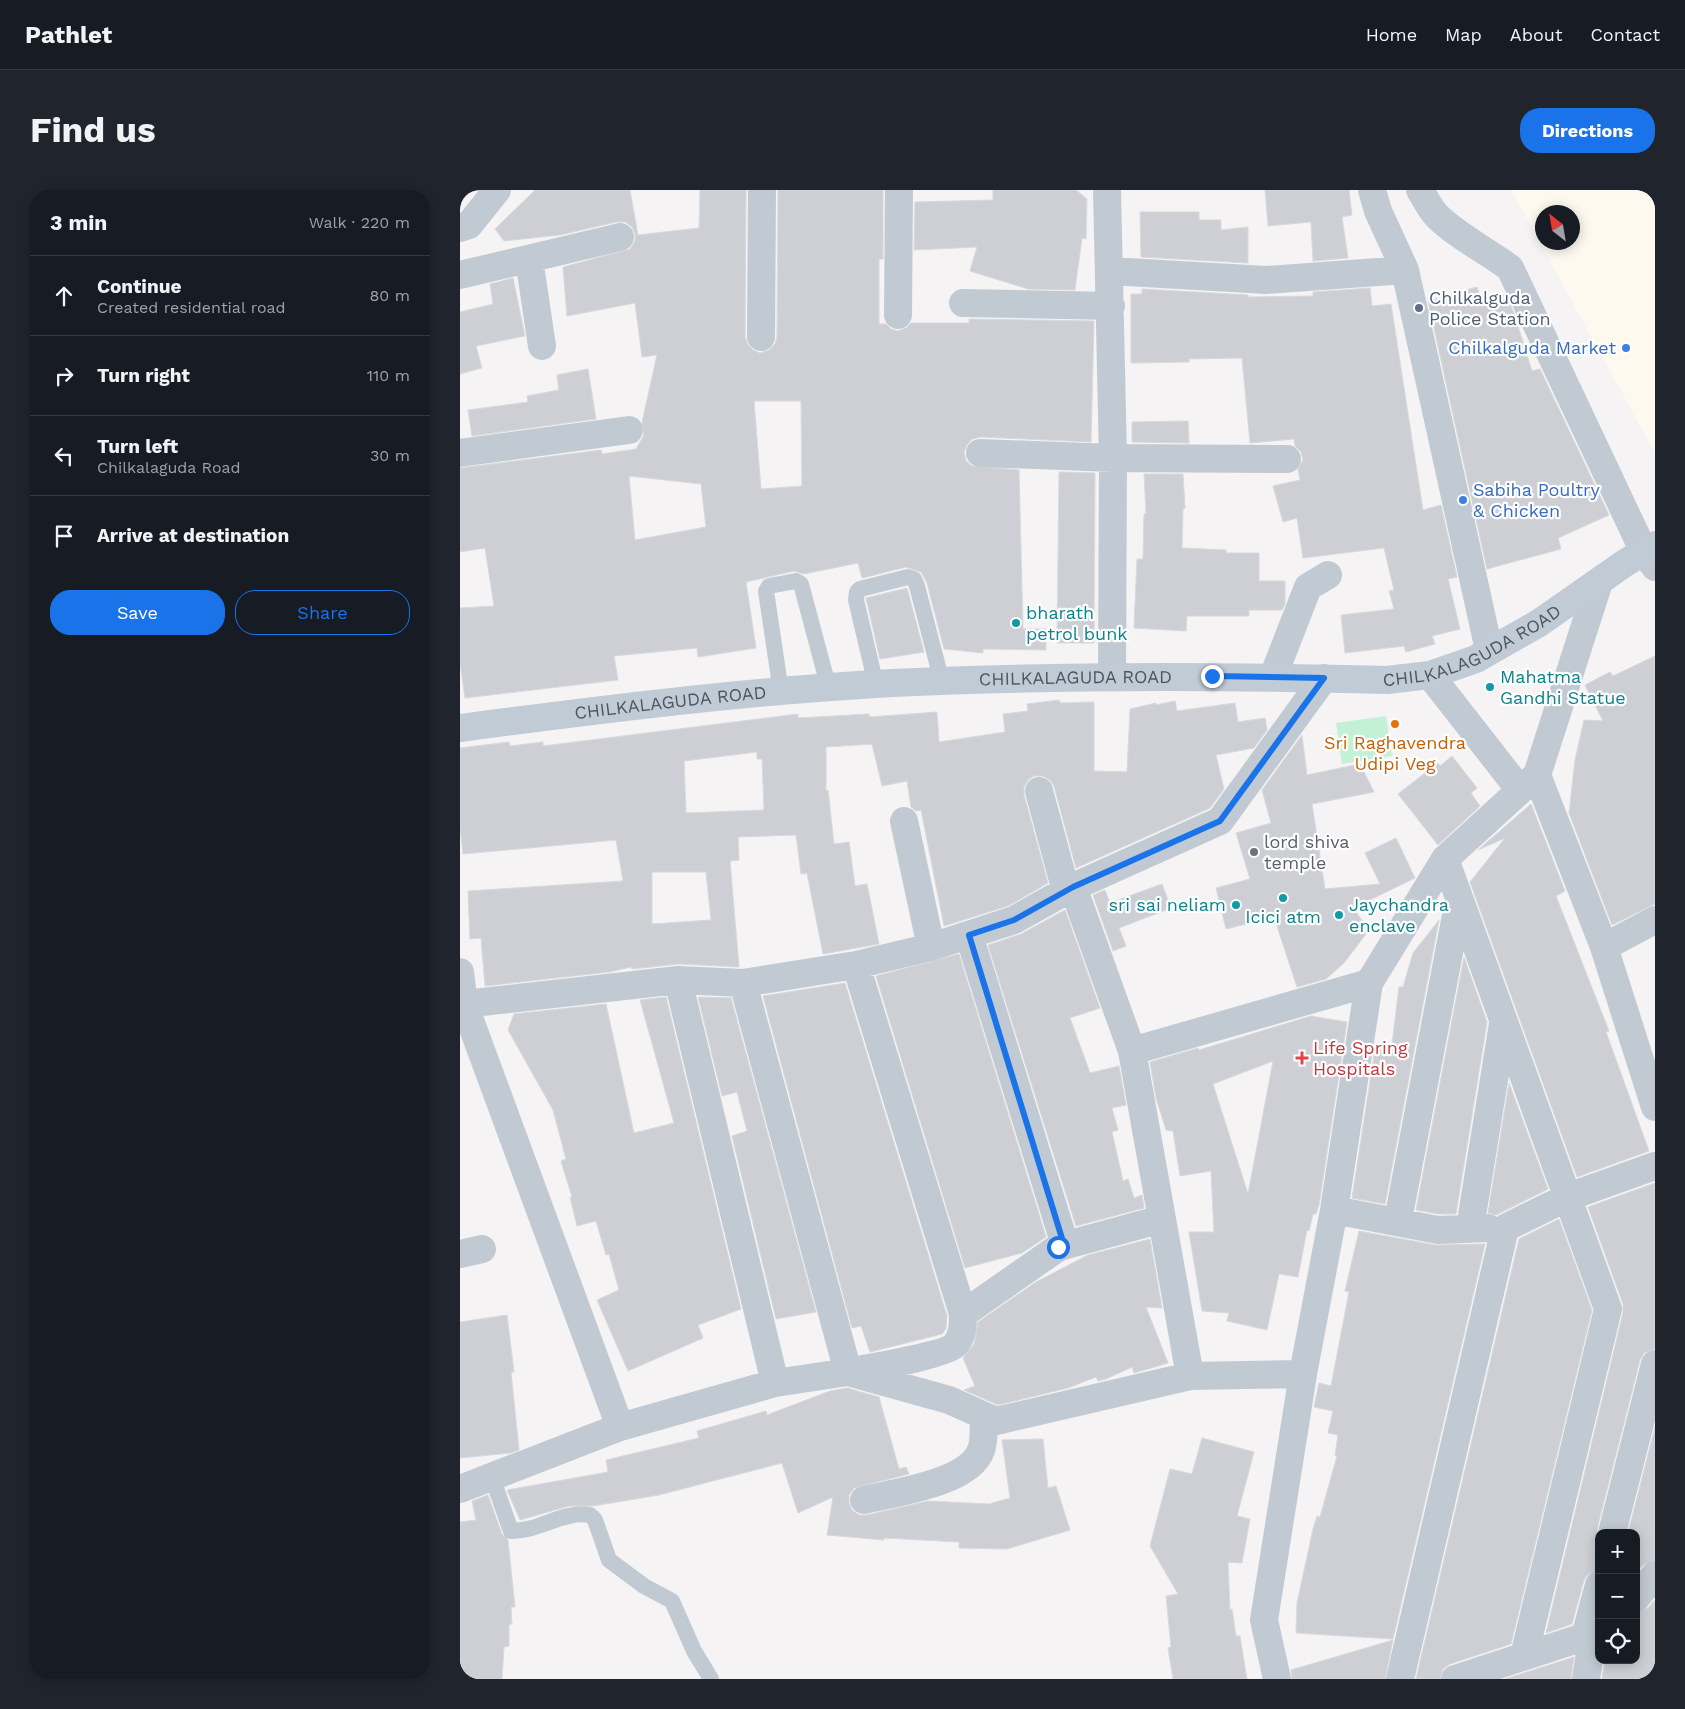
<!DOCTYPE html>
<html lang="en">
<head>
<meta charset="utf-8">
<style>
  body { margin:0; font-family:"Work Sans",sans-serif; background:#20242c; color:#f1f3f6 }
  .controls { position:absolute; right:15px; bottom:15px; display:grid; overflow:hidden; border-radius:10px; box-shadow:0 2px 12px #0003 }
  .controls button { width:45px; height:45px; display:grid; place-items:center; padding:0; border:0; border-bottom:1px solid #363941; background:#171b24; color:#f1f3f6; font:25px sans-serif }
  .compass { position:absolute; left:1075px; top:15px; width:45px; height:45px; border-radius:50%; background:#171b24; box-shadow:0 2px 12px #0003; rotate:329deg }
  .stop { position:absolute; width:15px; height:15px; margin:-11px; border:4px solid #1a73e8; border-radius:50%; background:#fff }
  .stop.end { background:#1a73e8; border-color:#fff; box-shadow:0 1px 5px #0008 }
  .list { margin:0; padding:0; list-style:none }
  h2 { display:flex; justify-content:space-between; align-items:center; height:65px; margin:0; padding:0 20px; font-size:21px }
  h2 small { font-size:16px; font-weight:400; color:#9ea1a6 }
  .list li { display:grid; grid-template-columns:32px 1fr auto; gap:15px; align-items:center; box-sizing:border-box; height:80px; padding:0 20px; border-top:1px solid #363941 }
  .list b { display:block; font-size:19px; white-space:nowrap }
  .list p { margin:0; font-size:16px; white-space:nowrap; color:#9ea1a6 }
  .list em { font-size:16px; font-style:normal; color:#9ea1a6 }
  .actions { display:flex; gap:10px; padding:15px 20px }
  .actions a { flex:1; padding:11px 0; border:1px solid #1a73e8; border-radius:20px; text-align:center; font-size:18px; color:#1a73e8 }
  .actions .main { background:#1a73e8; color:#fff }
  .icon { flex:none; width:28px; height:28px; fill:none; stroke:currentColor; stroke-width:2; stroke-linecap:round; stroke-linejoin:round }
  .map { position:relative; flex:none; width:1195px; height:1489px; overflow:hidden; border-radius:20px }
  header { display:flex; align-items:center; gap:30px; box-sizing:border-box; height:70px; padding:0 25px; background:#171b24; border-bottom:1px solid #363941 }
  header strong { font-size:24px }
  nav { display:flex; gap:28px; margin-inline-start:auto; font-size:18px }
  .intro { display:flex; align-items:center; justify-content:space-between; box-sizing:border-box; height:120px; padding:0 30px }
  h1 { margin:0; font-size:35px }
  .button { padding:12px 22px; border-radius:20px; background:#1a73e8; color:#fff; font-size:18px; font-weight:700 }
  main { display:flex; gap:30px; padding:0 30px }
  aside { flex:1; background:#171b24; border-radius:20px; box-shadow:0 2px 12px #0003 }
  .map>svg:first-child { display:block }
  .commercial { fill:#fdf9ef; fill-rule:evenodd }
  .green { fill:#c3f1d5 }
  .building { fill:#cdcfd5; stroke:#d7d9de; fill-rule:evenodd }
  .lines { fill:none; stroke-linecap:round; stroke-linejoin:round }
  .lane { stroke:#c1cad2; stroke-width:16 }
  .street { stroke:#c1cad2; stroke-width:28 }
  .secondary { stroke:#c1cbd6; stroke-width:28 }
  .route { stroke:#1a73e8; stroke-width:6 }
  .service-dot { fill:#5c6f8a; stroke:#fff; stroke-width:2 }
  .shop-dot { fill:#3f7fe0; stroke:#fff; stroke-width:2 }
  .culture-dot { fill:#0f9aa8; stroke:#fff; stroke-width:2 }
  .food-dot { fill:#e8710a; stroke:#fff; stroke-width:2 }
  .worship-dot { fill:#6b7280; stroke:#fff; stroke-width:2 }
  .health-dot { fill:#e0444e; stroke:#fff; stroke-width:2 }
  .labels { text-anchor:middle; stroke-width:4.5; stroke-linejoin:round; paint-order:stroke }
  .service-label { font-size:18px; fill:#4e5e75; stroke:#fff; text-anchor:start }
  .shop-label { font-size:18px; fill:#366cbe; stroke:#fff; text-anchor:end }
  .culture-label { font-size:18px; fill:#0d838f; stroke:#fff; text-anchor:start }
  .street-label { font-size:18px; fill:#4a5661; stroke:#fff }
  .food-label { font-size:18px; fill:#c56008; stroke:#fff }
  .worship-label { font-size:18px; fill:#5b616d; stroke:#fff; text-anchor:start }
  .health-label { font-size:18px; fill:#be3a42; stroke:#fff; text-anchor:start }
</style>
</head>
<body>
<header>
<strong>Pathlet</strong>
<nav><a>Home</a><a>Map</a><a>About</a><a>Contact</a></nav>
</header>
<div class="intro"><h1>Find us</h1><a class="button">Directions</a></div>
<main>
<aside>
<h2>3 min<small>Walk · 220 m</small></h2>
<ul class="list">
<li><svg class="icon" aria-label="ahead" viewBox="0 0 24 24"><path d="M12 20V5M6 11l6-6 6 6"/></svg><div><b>Continue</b><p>Created residential road</p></div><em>80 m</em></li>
<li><svg class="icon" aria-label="right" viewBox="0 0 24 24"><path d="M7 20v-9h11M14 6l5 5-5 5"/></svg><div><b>Turn right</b></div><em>110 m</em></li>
<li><svg class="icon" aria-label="left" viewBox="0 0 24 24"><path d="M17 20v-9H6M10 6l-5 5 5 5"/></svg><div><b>Turn left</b><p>Chilkalaguda Road</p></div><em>30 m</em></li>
<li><svg class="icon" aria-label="arrive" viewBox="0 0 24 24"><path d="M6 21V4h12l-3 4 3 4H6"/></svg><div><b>Arrive at destination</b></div></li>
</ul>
<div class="actions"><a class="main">Save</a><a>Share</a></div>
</aside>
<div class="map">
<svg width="1195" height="1489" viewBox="0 0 1195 1489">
  <rect width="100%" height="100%" fill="#f5f3f3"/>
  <path class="commercial" d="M 1051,0 L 1195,0 L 1195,263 ZM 1082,22 L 1112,22 L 1112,52 L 1082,52 Z"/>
  <path class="green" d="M 926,526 L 932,566 L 882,574 L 876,533 Z"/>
  <path class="building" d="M 75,0 L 170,0 L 178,45 L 239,38 L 240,0 L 286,0 L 285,147 L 288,155 L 293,160 L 300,163 L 309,160 L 315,154 L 317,147 L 318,0 L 423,0 L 423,69 L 419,69 L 419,134 L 426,134 L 431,139 L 438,141 L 446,138 L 451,133 L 509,133 L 509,129 L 634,131 L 631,252 L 521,247 L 512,249 L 507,255 L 504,262 L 506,271 L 512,276 L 559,280 L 563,439 L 586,439 L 586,460 L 523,459 L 523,463 L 484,459 L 467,393 L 461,382 L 446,377 L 402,388 L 398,373 L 344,384 L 334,381 L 286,392 L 296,458 L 238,467 L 237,458 L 154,466 L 158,490 L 5,508 L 0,473 L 0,418 L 34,416 L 25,358 L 0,362 L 0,278 L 141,260 L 142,264 L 176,259 L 184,245 L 182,232 L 197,165 L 182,167 L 175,113 L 107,126 L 103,77 L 170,59 L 175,51 L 175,44 L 172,37 L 165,32 L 156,32 L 100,45 L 44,51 L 35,39 ZM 294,211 L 341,211 L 342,296 L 301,299 ZM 169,286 L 241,294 L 246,337 L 175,350 Z
    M 533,0 L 616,0 L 627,9 L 626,49 L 622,48 L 615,100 L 568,99 L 510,81 L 517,57 L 454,60 L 455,12 L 533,10 Z
    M 805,0 L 889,0 L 892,25 L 882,27 L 888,68 L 853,71 L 851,32 L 808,36 Z
    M 680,22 L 739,22 L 739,30 L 761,30 L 761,40 L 788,37 L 788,73 L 681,67 Z
    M 53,88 L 65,146 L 16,156 L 22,178 L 0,184 L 0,122 L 33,114 L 30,94 Z
    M 1017,97 L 1022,113 L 1045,104 L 1054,123 L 1072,181 L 1080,179 L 1149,325 L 1098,348 L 1101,359 L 1027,379 L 968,111 Z
    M 910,98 L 912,116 L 931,114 L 963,320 L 981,315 L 997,387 L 988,389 L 1000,439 L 972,446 L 975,454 L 946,462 L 944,456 L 885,463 L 881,425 L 934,419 L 929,401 L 934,400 L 924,358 L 843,368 L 837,328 L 823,332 L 813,296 L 840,290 L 838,279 L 843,270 L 841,262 L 835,256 L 834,249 L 790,253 L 782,168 L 729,169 L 729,172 L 671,173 L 671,104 L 682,104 L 682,99 L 788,105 L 788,107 L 853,106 L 853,102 Z
    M 128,179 L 136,229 L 12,246 L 8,220 L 68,212 L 67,206 L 99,200 L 97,185 Z
    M 728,231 L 729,253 L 672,252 L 672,232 Z
    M 599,282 L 635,283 L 634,453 L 597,453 Z
    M 684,284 L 723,284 L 725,318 L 723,319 L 722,358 L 766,360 L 766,363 L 799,363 L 799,391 L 825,391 L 825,414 L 822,420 L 789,420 L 789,426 L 727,426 L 726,441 L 674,438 L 677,369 L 683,369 L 684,324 L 686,324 Z
    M 447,398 L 464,462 L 420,469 L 406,408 Z
    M 1195,466 L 1195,714 L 1152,735 L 1109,623 L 1115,570 L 1124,530 L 1143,531 L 1125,495 L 1150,482 L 1153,486 Z
    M 599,510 L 600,513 L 634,512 L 634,581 L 667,582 L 670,519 L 696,513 L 696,515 L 715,511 L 717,521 L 775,513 L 778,532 L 805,528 L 807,540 L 794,558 L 756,565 L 764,599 L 750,618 L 616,678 L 594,596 L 590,590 L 583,586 L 574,586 L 568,590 L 564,597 L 564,605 L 588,693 L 548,716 L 484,736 L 461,620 L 456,621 L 451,617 L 447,591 L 422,596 L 412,554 L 366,557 L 366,601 L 368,600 L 374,654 L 389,652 L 395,696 L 407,694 L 419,754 L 363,764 L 347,683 L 341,684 L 336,645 L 278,647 L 279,670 L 270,671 L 279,777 L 219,774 L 172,779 L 171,777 L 149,782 L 25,796 L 21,748 L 10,749 L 8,701 L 163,691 L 156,650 L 3,664 L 0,637 L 0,558 L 49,552 L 50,556 L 83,552 L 83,556 L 338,524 L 338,528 L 409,524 L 409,527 L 477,522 L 479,552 L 545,542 L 543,524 L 568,521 L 567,514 ZM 297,562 L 297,569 L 302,569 L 304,620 L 226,623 L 224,571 ZM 192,682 L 246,682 L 251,730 L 192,734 Z
    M 842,545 L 847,585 L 900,574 L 914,602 L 852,614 L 865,699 L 920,694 L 905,663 L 936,648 L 955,688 L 893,718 L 909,740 L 884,773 L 866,789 L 837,797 L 814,727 L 766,739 L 756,698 L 790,689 L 776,643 L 811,633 L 802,600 Z
    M 992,566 L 1017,598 L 1011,603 L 1020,616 L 978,655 L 938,604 L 978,573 L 980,576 Z
    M 1071,614 L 1105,701 L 1096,706 L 1149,841 L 1146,842 L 1189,961 L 1117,987 L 1010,692 L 1045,648 L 1018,660 Z
    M 702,694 L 711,718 L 659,738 L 666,756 L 653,761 L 633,705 L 645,700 L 650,713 Z
    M 605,720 L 640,818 L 610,828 L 630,883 L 659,876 L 666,915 L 652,918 L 658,940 L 652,942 L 663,991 L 668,989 L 674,1008 L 682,1005 L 684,1018 L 616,1036 L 528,755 L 561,744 Z
    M 979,730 L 925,1014 L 892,1008 L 915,859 L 931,862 L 939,797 L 943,797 L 953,763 Z
    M 499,764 L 586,1047 L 562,1063 L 505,1078 L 416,786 Z
    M 1004,767 L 1027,832 L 996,1024 L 979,1024 L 956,1020 Z
    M 385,793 L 487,1126 L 486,1139 L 482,1144 L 410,1162 L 401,1136 L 392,1138 L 303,806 Z
    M 206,807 L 281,1119 L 238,1135 L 243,1148 L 168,1181 L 137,1110 L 159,1100 L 149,1064 L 146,1065 L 136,1031 L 117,1036 L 110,1007 L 112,1007 L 101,971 L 106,969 L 93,920 L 48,840 L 54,824 L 146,814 L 174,943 L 214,933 L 180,810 Z
    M 238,807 L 271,808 L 356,1122 L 316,1129 L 272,946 L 287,941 L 277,902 L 262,906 Z
    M 851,826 L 887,832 L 859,1015 L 856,1024 L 853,1024 L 849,1041 L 847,1040 L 838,1087 L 819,1084 L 807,1140 L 767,1131 L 769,1123 L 742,1121 L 729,1042 L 754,1042 L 751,981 L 720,986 L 713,941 L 706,940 L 696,908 L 690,872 L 738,858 L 739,860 ZM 813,871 L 788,1004 L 753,894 Z
    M 1049,893 L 1088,999 L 1036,1025 L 1028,1023 Z
    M 1195,993 L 1195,1159 L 1184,1163 L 1180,1170 L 1137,1339 L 1139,1380 L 1128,1384 L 1124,1390 L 1112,1434 L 1086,1443 L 1163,1123 L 1163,1114 L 1128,1017 Z
    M 1099,1029 L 1132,1120 L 1051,1454 L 990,1474 L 983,1479 L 980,1489 L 956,1489 L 1059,1049 Z
    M 899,1041 L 975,1055 L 1025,1054 L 933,1449 L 836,1443 L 837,1413 L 853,1339 L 857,1326 L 860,1327 L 877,1266 L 875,1265 L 878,1245 L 868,1243 L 873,1221 L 854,1217 L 859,1193 L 871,1196 L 889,1102 L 885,1101 Z
    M 690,1049 L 702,1118 L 686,1117 L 708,1173 L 674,1183 L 672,1177 L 646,1189 L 638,1191 L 636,1187 L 608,1198 L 538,1215 L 504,1200 L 515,1196 L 503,1168 L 514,1154 L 518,1132 L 576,1092 L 628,1065 Z
    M 47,1125 L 54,1182 L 51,1182 L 59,1260 L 51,1263 L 0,1268 L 0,1132 Z
    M 387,1198 L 419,1207 L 439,1279 L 446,1277 L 449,1284 L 394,1298 L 389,1305 L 389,1313 L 392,1320 L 399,1325 L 407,1325 L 468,1311 L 529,1314 L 550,1308 L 542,1250 L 583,1249 L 588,1298 L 596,1296 L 610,1340 L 547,1359 L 499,1358 L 499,1352 L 424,1348 L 424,1350 L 367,1345 L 373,1307 L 338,1323 L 322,1273 L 199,1305 L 133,1316 L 109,1316 L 60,1330 L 47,1300 L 148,1282 L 146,1270 L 239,1248 L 237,1241 L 306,1221 L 307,1225 L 370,1201 Z
    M 1195,1237 L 1195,1370 L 1183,1375 L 1176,1383 L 1176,1343 L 1168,1343 Z
    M 742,1248 L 794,1262 L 777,1326 L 790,1329 L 782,1373 L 768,1372 L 770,1420 L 772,1419 L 776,1446 L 780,1446 L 787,1489 L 713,1489 L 708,1458 L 711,1457 L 706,1406 L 718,1404 L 690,1356 L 710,1279 L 732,1284 Z
    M 28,1305 L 42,1344 L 48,1350 L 55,1417 L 51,1417 L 52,1434 L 49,1434 L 49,1456 L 44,1457 L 42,1489 L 0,1489 L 0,1332 L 16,1330 L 12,1311 Z
    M 1195,1410 L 1195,1487 L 1190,1487 L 1190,1489 L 1142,1489 L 1145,1470 L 1176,1470 L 1176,1423 L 1188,1418 Z
    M 933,1450 L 925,1489 L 832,1489 L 831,1480 Z
    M 1114,1467 L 1111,1489 L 1045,1489 Z"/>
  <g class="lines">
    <path class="lane" d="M 416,495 L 396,410 L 397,402 L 400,399 L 448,387 L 454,389 L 457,396 L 482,492
      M 321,502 L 306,401 L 309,396 L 336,391 L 341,394 L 369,499
      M 32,1287 L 51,1341 C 78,1342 104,1320 130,1325 L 135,1330 L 149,1370 L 184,1396 L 212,1411 L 234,1461 L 251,1489"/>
    <path class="street" d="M 647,0 L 653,268 L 652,485
      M 912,0 L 918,21 L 945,80 L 1029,460
      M 960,0 C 965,8 970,19 977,26 C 997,46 1027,61 1050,78 L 1184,362 L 1195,377
      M 0,38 L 9,35 L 37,0
      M 69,69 L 82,156
      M 650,81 L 806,90 L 945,80
      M 0,85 L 160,47
      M 503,113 L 651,116
      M 438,125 L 439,0
      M 301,147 L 302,0
      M 0,263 L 169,240
      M 520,263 L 653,268 L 827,269
      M 970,485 L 1060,600
      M 813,487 L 848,397 L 868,385
      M 1077,585 L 1144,757 L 1195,917
      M 579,601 L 606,701
      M 444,631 L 471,757
      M 985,669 L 1148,1119 L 1064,1466
      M 613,697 L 672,861 L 730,1186
      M 509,745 L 605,1055
      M 1144,757 L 1195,730
      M 0,782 L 4,814 L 160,1237
      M 218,790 L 315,1193
      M 283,793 L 388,1182 C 407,1178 487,1165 496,1154 C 503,1145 503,1134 503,1124 L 396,775
      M 4,814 L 218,790 L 283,793 L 396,775 L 471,757 L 554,730 L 613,697 L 760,631 L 864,488
      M 672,861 L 909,793
      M 874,1020 L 978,1040 L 1028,1038
      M 938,1030 L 999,710
      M 1010,1038 L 1043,834
      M 0,1064 L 22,1059
      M 503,1124 L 599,1057 L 702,1029
      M 0,1299 L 160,1237 L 315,1193 L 388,1182 L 489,1210 L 536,1231 L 730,1186 L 843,1184
      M 404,1310 C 433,1303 510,1293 521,1260 C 525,1251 523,1236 524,1226
      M 1152,1343 L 1195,1174
      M 1176,1408 L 1195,1385
      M 1125,1447 L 1139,1395
      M 817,1489 L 804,1430 L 843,1184 L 874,1020 L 909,793 L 985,669 L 1077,585 L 1139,392
      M 940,1489 L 1045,1038 L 1108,1007 L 1195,976
      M 995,1489 L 1139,1442
      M 1126,1489 L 1133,1444"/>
    <path class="secondary" id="s1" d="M 0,538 C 144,519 288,501 432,493 C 597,485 762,486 927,490 L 970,485 L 1016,469 L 1079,433 L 1165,373 L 1195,355"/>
  </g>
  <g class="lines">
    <path class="route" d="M 598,1057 L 604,1055 L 509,745 L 554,730 L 613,697 L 760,631 L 864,488 L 752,486"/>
  </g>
  <circle class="service-dot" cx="959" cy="118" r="5"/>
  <g class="shop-dot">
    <circle cx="1166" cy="158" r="5"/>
    <circle cx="1003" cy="310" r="5"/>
  </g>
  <g class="culture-dot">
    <circle cx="556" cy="433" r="5"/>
    <circle cx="1030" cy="497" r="5"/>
    <circle cx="823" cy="708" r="5"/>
    <circle cx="776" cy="715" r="5"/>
    <circle cx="879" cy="725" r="5"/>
  </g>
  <circle class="food-dot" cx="935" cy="534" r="5"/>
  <circle class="worship-dot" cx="794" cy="662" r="5"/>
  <path class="health-dot" d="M839.5 860.5h5v5h5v5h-5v5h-5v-5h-5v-5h5z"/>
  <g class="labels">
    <g class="service-label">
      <text x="969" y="114">Chilkalguda<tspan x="969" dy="21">Police Station</tspan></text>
    </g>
    <g class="shop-label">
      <text x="1156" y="164">Chilkalguda Market</text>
      <text x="1013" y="306" text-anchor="start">Sabiha Poultry<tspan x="1013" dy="21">&amp; Chicken</tspan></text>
    </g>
    <g class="culture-label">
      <text x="566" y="429">bharath<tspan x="566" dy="21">petrol bunk</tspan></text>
      <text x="1040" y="493">Mahatma<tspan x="1040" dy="21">Gandhi Statue</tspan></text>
      <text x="766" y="721" text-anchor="end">sri sai neliam</text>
      <text x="889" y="721">Jaychandra<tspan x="889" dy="21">enclave</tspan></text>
      <text x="823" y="733" text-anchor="middle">Icici atm</text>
    </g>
    <g class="street-label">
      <text dy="6" stroke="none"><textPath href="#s1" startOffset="1022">CHILKALAGUDA ROAD</textPath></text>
      <text dy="6" stroke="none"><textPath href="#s1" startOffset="618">CHILKALAGUDA ROAD</textPath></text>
      <text dy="6" stroke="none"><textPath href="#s1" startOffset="212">CHILKALAGUDA ROAD</textPath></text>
    </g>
    <g class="food-label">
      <text x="935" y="559">Sri Raghavendra<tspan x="935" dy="21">Udipi Veg</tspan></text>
    </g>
    <g class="worship-label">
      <text x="804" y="658">lord shiva<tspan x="804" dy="21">temple</tspan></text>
    </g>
    <g class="health-label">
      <text x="853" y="864">Life Spring<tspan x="853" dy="21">Hospitals</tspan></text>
    </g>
  </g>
</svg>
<div class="controls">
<button>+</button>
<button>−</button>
<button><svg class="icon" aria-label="locate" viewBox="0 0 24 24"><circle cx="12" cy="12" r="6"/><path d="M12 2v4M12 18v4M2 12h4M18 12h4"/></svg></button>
</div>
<svg class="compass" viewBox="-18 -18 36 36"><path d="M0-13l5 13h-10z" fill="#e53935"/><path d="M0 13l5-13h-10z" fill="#9ea1a6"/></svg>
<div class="stop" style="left:598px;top:1057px"></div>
<div class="stop end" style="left:752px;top:486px"></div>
</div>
</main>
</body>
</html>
